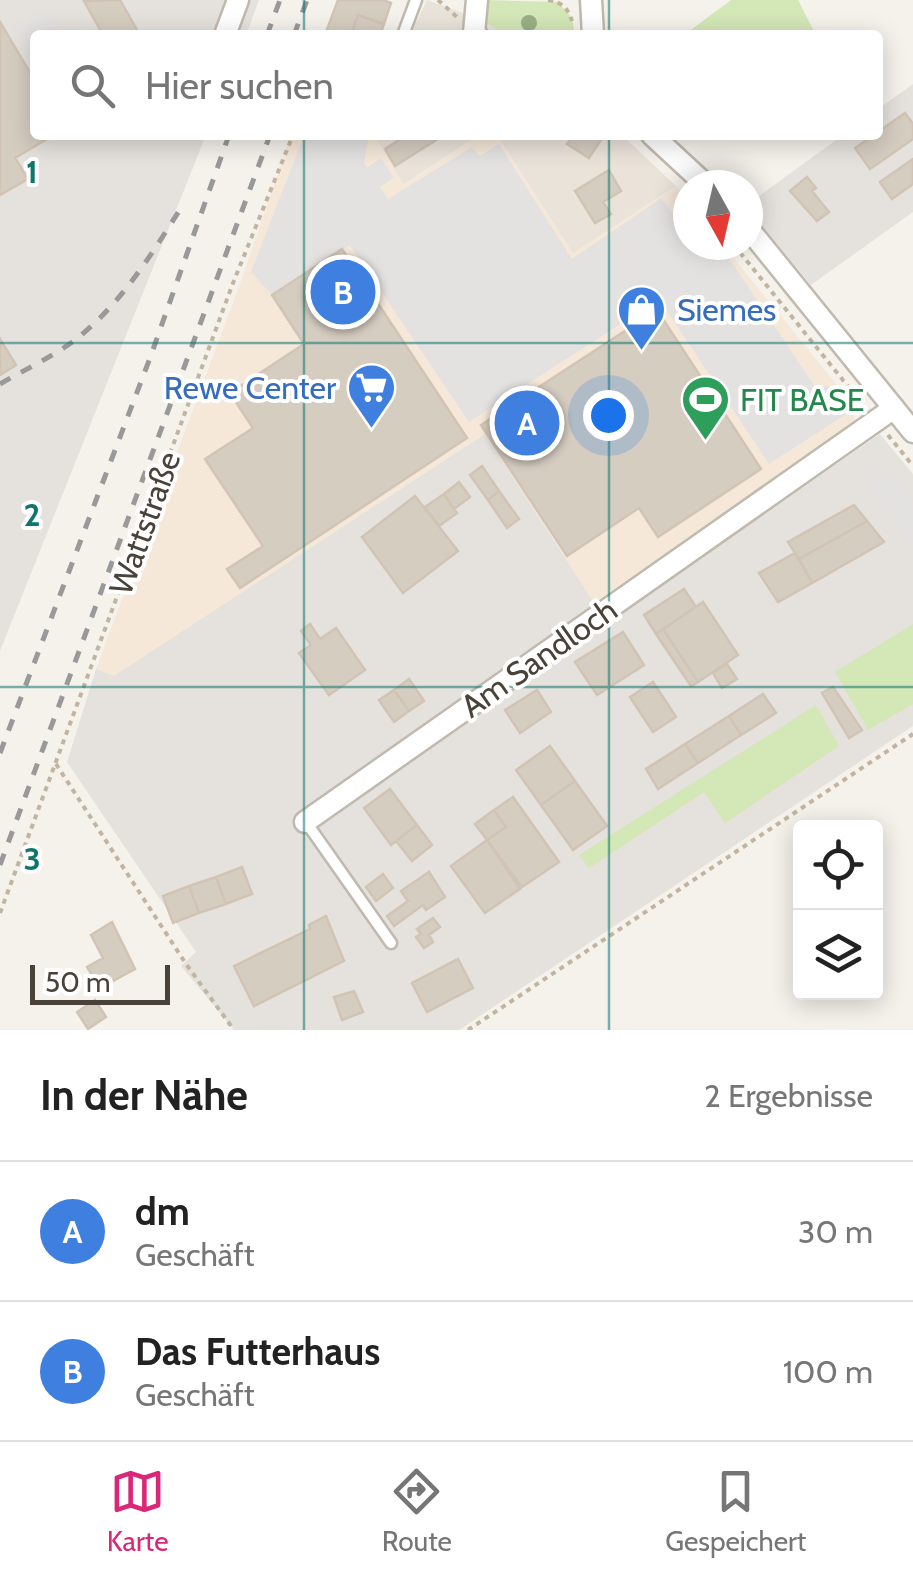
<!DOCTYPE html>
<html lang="de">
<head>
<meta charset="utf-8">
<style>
  body { margin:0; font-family:Cabin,sans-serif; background:#f6f6f6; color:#222 }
  .controls { position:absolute; right:30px; bottom:30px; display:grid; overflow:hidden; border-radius:10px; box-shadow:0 5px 25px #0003 }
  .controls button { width:90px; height:90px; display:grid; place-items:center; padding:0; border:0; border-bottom:2px solid #e0e0e0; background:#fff; color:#222; font:50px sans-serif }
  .compass { position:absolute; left:673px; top:170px; width:90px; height:90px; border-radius:50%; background:#fff; box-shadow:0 5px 25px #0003; rotate:172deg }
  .scale { position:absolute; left:30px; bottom:25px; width:140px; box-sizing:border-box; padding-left:10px; border:5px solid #494239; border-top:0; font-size:28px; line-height:35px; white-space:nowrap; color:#494239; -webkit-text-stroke:8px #fff; paint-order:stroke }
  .you { position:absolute; left:608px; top:415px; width:35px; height:35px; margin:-25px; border:8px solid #fff; border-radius:50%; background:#1a73e8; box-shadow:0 0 0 15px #1a73e833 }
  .badge { display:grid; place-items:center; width:65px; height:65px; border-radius:50%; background:#db2777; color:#fff; font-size:32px; font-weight:700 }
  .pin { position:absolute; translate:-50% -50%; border:5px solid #fff; box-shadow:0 2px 10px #0006 }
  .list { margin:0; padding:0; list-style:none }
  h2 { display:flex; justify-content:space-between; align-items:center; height:130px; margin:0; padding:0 40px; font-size:42px }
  h2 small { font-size:32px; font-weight:400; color:#767676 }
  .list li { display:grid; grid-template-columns:65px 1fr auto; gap:30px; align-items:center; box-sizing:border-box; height:140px; padding:0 40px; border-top:2px solid #e0e0e0 }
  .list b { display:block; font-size:38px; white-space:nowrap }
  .list p { margin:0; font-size:32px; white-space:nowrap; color:#767676 }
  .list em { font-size:32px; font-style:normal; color:#767676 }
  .icon { flex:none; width:55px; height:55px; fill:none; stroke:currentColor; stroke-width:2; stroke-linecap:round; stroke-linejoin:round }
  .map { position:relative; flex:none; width:913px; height:1030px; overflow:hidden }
  .search { position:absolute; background:#fff; box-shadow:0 5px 25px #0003; left:30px; right:30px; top:30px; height:110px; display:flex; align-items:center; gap:25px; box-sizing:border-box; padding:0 35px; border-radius:10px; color:#767676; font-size:38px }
  .sheet { height:410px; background:#fff }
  nav { display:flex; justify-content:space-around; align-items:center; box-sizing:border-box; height:140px; border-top:2px solid #e0e0e0; background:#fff; font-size:28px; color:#767676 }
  nav a { display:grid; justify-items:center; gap:5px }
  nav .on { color:#db2777 }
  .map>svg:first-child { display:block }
  .residential { fill:#e9e3da }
  .commercial { fill:#f5e8d9 }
  .industrial { fill:#e5e1dd }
  .green { fill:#d4e7b7 }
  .parking { fill:#e4e2e0 }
  .building { fill:#d6cdc1; stroke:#d1c4b5; stroke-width:2.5 }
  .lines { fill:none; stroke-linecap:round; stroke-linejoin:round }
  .service-casing { stroke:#c0b9ae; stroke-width:15 }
  .minor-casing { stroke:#c0b9ae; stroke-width:25 }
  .path { stroke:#c2b4a0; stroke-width:4; stroke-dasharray:5 5; stroke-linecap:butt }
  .service { stroke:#fff; stroke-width:10 }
  .minor { stroke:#fff; stroke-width:20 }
  .rail { stroke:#999; stroke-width:5; stroke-dasharray:12 12; stroke-linecap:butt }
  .tree { fill:#9ab084 }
  .grid { fill:none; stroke:#0f766e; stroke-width:2.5; stroke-opacity:0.55 }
  .labels { text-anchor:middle; stroke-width:8; stroke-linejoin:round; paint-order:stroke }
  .shop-label { font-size:32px; fill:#366cbe; stroke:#fff; text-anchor:start }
  .leisure-label { font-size:32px; fill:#27864d; stroke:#fff; text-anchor:start }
  .street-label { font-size:32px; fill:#494239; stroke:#fff }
  .grid-label { font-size:32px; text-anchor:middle; font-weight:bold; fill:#0f766e; stroke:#fff; stroke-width:8; stroke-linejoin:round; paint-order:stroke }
</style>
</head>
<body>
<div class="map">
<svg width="913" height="1030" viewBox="0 0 913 1030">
  <rect width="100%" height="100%" fill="#f5f2ec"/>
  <path class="residential" d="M 427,0 L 482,20 L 505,35 L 410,35 Z
    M 374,135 L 479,135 L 403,185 Z
    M 497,135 L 622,135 L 676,186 L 573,254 Z"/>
  <path class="commercial" d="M 291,135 L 374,135 L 404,185 L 479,135 L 497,135 L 573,253 L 676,186 L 688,201 L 688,245 L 723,245 L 851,402 L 855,423 L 594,603 L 485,434 L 114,677 L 96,669 L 241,281 Z"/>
  <path class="industrial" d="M 0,0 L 259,0 L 246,35 L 35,35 L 35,135 L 206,135 L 0,651 Z
    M 913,84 L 913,212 L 811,285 L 748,209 L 748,204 L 843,135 L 878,135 L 878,109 Z
    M 485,434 L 607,623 L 880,434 L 913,474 L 913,726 L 459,1030 L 234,1030 L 181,966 L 196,952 L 67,762 L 96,669 L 114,676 Z"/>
  <path class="green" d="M 482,0 L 558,2 L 572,18 L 575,35 L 505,35 L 482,20 Z
    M 731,0 L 798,0 L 816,35 L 692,35 L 688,32 Z
    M 913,624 L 913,704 L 868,730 L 835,672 Z
    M 816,705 L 839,746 L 725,823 L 704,792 L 589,868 L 579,855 Z"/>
  <path class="parking" d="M 42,11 L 59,21 L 67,35 L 35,35 L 35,66 L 13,27 Z
    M 304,135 L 369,135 L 364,163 L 367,168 L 381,158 L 394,178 L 380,187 L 388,199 L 472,147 L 480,156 L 499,144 L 572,259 L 661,198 L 688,234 L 688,245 L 696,245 L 707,260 L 723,249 L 817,390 L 827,385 L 848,413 L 769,464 L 659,299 L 469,422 L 350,245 L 272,295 L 251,272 Z
    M 885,466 L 913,500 L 913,543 L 864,483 Z"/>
  <path class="building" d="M 120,0 L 140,35 L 103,35 L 84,1 Z
    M 338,0 L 383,0 L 391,3 L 384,24 L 358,15 L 351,35 L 325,35 Z
    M 358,15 L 384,24 L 380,35 L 351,35 Z
    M 0,22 L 35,81 L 35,135 L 54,135 L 15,158 L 28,179 L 0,195 Z
    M 905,113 L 913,124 L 913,139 L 870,169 L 855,148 Z
    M 407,135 L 433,135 L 436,140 L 395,166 L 385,149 Z
    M 574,135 L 604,135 L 589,158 L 567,144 Z
    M 913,159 L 913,184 L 892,199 L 880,182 Z
    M 609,170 L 621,191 L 603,202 L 611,214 L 595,223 L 575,191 Z
    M 807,177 L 816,188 L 812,191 L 829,212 L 817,221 L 790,191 Z
    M 342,249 L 467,438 L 240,588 L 227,569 L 263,546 L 205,459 L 253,428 L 230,393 L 304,344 L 272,295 Z
    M 657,310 L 761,469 L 658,537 L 639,508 L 567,556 L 481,425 Z
    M 0,339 L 16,365 L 0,375 Z
    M 482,466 L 499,491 L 488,500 L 470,475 Z
    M 459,482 L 470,497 L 454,509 L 444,494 Z
    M 499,491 L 519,519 L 507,528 L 488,500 Z
    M 444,494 L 457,513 L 439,526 L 425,507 Z
    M 415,496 L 458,551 L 403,593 L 362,537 Z
    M 854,505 L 867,521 L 799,559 L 788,542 Z
    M 867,521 L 884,542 L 812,583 L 799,559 Z
    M 795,553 L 812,583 L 778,602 L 759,573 Z
    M 684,589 L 696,607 L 656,634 L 644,615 Z
    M 703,602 L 738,655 L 698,682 L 663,629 Z
    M 310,624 L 320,639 L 336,628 L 365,670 L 329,695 L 299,653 L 311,645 L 301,631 Z
    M 663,629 L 698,682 L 691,686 L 656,634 Z
    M 623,632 L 644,665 L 597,695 L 575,662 Z
    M 727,664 L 737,679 L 722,688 L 713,673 Z
    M 409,679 L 424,701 L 409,711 L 394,690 Z
    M 653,682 L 676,717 L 653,732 L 630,697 Z
    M 833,687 L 862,730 L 849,738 L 822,693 Z
    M 394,690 L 409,711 L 394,722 L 379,700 Z
    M 537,690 L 551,712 L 520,733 L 505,710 Z
    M 763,694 L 776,713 L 741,735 L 729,716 Z
    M 729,716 L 741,735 L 698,763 L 685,744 Z
    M 685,744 L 698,763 L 658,789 L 646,769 Z
    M 550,746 L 575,781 L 541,805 L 516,770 Z
    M 575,781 L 607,826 L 573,850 L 541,805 Z
    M 390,789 L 417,825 L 391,845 L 364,808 Z
    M 513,797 L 559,862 L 522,887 L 487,840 L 506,827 L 494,810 Z
    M 494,810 L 506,827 L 487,840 L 475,824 Z
    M 417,825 L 432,845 L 412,861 L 396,841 Z
    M 487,840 L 520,889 L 485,913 L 451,866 Z
    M 242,867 L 252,894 L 226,904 L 216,877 Z
    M 429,872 L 445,897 L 426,910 L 423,905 L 394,926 L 387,916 L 408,901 L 401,891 Z
    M 383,874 L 393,888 L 376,901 L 366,887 Z
    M 216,877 L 226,904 L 199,913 L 189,886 Z
    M 189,886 L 199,913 L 173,923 L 163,896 Z
    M 326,916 L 344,961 L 254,1006 L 234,966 L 310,929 L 309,925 Z
    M 433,918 L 440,927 L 429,935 L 433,942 L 424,948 L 416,937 L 421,934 L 417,929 Z
    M 112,922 L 135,969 L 100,988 L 87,967 L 103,958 L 91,935 Z
    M 458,959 L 473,988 L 427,1012 L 412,983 Z
    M 354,991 L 363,1012 L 342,1020 L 334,997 Z
    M 95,1000 L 106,1017 L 88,1029 L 77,1012 Z"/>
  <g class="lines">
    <defs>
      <path id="service" d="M 403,35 L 416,0
        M 306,822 L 391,943"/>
      <path id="minor" d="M 477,0 L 474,33 L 477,35
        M 591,0 L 593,35
        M 225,35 L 238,0
        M 652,135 L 706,185
        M 748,228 L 913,432
        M 305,822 L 894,408"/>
    </defs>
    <use href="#service" class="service-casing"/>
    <use href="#minor" class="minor-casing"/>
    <path class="path" d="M 438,0 L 457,17
      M 548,0 C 562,2 568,8 572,21
      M 734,245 L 863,405
      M 888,435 L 913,466
      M 56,764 L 186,964 L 234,1030
      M 0,913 L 233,283 L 293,135
      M 468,1030 L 913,734"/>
    <use href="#service" class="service"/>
    <use href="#minor" class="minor"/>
    <path class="rail" d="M 267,35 L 280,0
      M 294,35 L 307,0
      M 0,384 C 24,370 52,357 75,340 C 119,306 150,257 179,211
      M 0,753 L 150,358 L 229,135
      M 0,865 L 270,135"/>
  </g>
  <circle class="tree" cx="529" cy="23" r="8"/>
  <path class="grid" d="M 304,0 L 304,35M 609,0 L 609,35M 304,135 L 304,1030M 609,135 L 609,1030M 0,343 L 913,343M 0,687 L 913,687"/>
  <defs>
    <symbol id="shop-pin" viewBox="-11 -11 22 30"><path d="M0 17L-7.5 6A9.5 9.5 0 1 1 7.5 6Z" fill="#3f7fe0" stroke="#fff"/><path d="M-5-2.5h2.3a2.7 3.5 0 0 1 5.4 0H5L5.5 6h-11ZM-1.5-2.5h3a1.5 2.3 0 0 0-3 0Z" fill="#fff"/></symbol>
    <symbol id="supermarket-pin" viewBox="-11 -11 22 30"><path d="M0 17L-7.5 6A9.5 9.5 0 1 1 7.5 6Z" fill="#3f7fe0" stroke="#fff"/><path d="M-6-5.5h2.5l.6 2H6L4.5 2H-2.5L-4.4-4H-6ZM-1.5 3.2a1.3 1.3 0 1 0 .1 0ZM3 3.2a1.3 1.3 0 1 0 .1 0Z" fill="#fff"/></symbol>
    <symbol id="stadium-pin" viewBox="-11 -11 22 30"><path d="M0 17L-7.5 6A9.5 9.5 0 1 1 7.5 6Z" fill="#2e9e5b" stroke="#fff"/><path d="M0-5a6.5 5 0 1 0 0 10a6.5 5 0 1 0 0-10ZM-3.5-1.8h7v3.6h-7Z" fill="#fff"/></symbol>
  </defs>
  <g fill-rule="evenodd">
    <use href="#shop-pin" x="614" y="282" width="55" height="75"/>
    <use href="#supermarket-pin" x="344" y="360" width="55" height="75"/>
    <use href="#stadium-pin" x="678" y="372" width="55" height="75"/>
  </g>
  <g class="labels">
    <g class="shop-label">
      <text x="677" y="321">Siemes</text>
      <text x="336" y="399" text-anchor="end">Rewe Center</text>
    </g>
    <g class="leisure-label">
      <text x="740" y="411">FIT BASE</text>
    </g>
    <g class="street-label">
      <text transform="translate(145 523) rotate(-70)" y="11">Wattstraße</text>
      <text transform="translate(539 658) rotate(-35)" y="11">Am Sandloch</text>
    </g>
  </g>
  <g class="grid-label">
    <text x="32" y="183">1</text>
    <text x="32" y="526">2</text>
    <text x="32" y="870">3</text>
  </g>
</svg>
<div class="controls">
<button><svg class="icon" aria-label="locate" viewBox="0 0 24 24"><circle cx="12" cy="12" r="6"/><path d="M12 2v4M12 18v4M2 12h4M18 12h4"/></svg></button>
<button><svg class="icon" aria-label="layers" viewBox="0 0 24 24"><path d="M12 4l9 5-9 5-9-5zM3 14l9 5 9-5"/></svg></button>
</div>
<svg class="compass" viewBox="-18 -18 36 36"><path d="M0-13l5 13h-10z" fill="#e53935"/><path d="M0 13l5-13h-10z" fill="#767676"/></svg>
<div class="scale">50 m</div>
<div class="you"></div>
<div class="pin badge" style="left:527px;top:423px;background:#3f7fe0">A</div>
<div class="pin badge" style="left:343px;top:292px;background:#3f7fe0">B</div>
<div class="search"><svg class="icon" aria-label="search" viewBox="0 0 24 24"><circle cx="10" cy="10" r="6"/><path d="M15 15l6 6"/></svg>Hier suchen</div>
</div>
<section class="sheet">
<h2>In der Nähe<small>2 Ergebnisse</small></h2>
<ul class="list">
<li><span class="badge" style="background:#3f7fe0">A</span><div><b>dm</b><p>Geschäft</p></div><em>30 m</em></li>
<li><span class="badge" style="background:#3f7fe0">B</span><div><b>Das Futterhaus</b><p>Geschäft</p></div><em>100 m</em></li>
</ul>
</section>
<nav>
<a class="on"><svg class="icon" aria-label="map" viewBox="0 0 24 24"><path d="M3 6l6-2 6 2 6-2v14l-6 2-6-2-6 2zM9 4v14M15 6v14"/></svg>Karte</a>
<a><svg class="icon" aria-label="directions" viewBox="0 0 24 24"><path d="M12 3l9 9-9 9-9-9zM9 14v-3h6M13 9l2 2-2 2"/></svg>Route</a>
<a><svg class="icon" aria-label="saved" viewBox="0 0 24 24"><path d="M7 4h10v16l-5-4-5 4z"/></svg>Gespeichert</a>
</nav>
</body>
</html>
